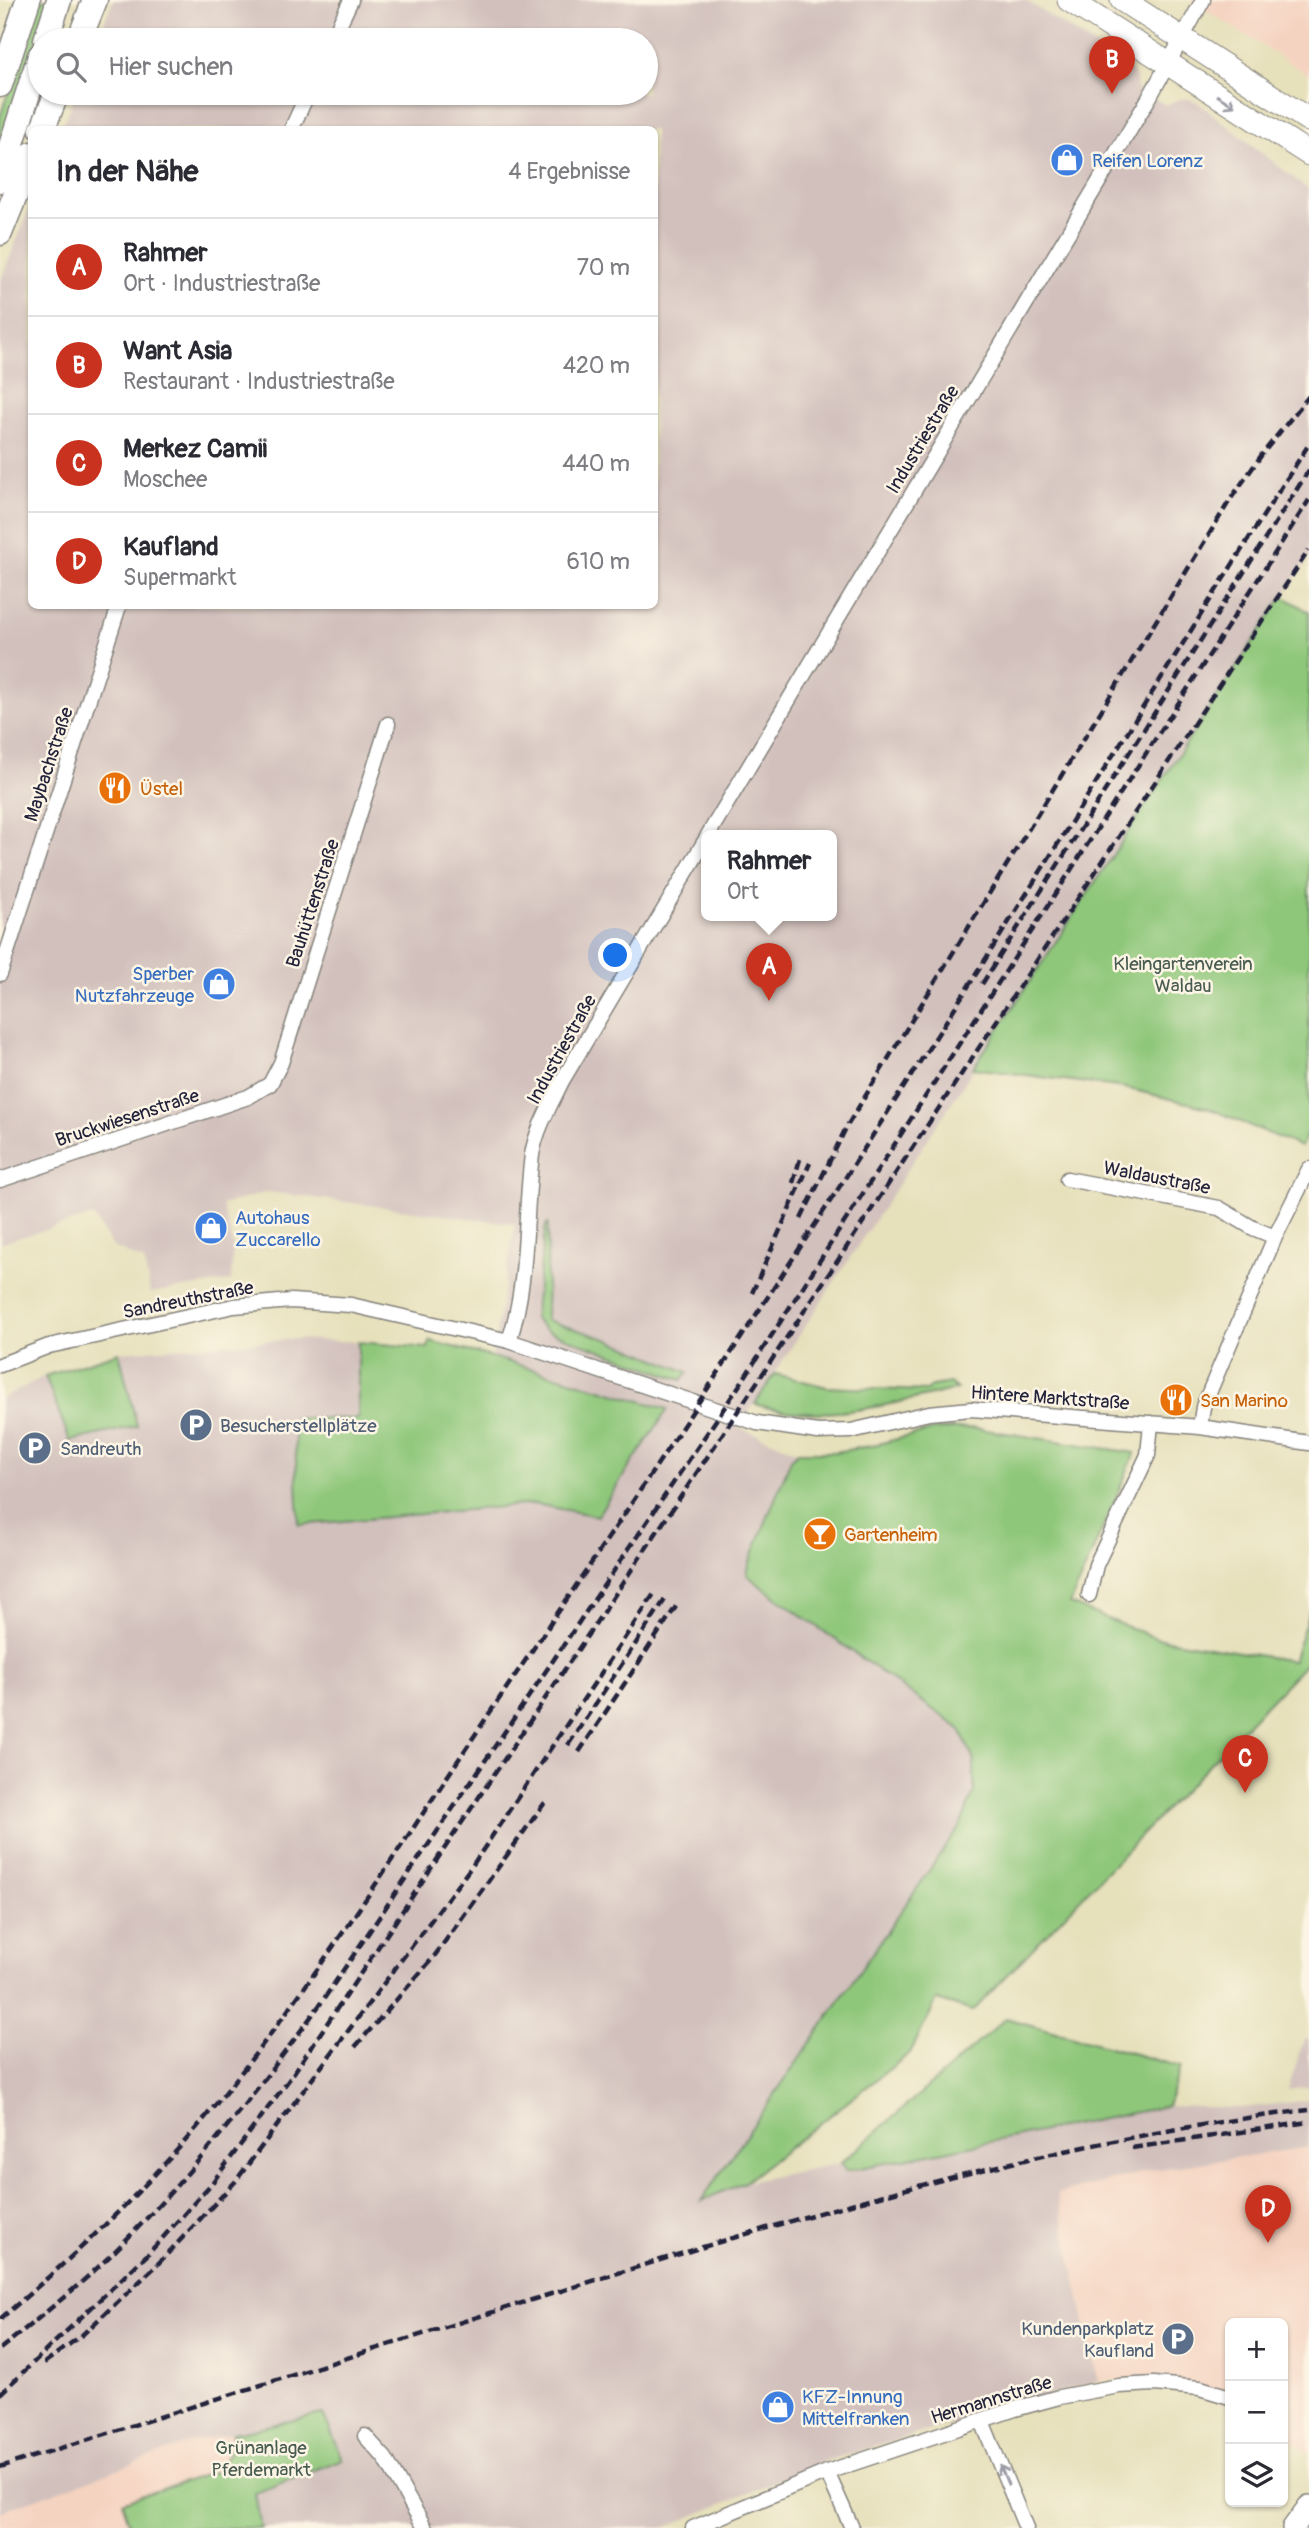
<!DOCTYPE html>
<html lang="de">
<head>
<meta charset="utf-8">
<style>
  body { margin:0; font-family:Pangolin,sans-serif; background:#f7f7f7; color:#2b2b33 }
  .controls { position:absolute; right:21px; bottom:21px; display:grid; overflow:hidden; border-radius:10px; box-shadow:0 2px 5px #0004 }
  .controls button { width:63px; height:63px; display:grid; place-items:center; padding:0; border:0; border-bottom:2px solid #e1e1e2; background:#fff; color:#2b2b33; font:35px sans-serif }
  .you { position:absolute; left:616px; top:956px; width:24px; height:24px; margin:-18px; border:5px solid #fff; border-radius:50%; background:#1a73e8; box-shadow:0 0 0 10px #1a73e833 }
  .badge { display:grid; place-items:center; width:46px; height:46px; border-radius:50%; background:#c8321e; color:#fff; font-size:23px; font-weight:700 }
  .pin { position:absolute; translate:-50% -58px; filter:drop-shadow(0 2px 4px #0008) }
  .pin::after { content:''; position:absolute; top:37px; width:24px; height:21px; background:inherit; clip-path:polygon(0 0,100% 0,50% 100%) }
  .popup { position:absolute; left:701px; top:830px; width:136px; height:91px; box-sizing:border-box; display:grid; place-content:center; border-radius:10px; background:#fff; filter:drop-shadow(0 2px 5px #0005); font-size:23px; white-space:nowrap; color:#7c7c81 }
  .popup b { font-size:26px; color:#2b2b33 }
  .popup::after { content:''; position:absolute; left:50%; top:100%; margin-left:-14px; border:14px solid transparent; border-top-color:#fff }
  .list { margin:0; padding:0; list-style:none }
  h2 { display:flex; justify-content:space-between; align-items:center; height:91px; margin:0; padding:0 28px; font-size:30px }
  h2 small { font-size:23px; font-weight:400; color:#7c7c81 }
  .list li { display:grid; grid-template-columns:46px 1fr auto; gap:21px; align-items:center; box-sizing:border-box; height:98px; padding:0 28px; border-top:2px solid #e1e1e2 }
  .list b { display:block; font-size:26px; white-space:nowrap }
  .list p { margin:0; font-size:23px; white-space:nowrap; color:#7c7c81 }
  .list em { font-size:23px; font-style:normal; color:#7c7c81 }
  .icon { flex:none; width:38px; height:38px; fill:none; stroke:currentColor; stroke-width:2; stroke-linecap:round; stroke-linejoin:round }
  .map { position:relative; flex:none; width:1309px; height:2528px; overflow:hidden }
  .search { position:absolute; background:#fff; box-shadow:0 2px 5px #0004; left:28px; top:28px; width:630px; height:77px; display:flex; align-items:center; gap:18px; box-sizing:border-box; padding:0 24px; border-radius:38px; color:#7c7c81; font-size:26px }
  .panel { position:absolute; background:#fff; box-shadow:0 2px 5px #0004; left:28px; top:126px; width:630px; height:483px; border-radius:10px }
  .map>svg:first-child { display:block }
  .built { fill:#f5d3c1 }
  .industrial { fill:#d1c0bc; fill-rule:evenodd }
  .green { fill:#8fc77a; stroke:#58745a; stroke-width:2 }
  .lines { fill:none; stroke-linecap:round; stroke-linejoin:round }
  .minor-casing { stroke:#84817b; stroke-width:17 }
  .secondary-casing { stroke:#84817b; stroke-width:24 }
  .primary-casing { stroke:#84817b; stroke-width:25 }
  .trunk-casing { stroke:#84817b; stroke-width:27 }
  .minor { stroke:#fff; stroke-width:14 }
  .secondary { stroke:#fff; stroke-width:21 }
  .primary { stroke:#fff; stroke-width:23 }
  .trunk { stroke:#fff; stroke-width:24 }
  .rail { stroke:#22223b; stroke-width:4.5; stroke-dasharray:10 5; stroke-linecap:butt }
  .oneway { stroke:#9c9ca7 }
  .labels { text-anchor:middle; stroke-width:5; stroke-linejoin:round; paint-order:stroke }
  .shop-label { font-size:19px; fill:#366cbe; stroke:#fcf5e5; text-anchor:start }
  .street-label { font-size:19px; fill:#22223b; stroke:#fcf5e5 }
  .food-label { font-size:19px; fill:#c56008; stroke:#fcf5e5; text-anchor:start }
  .park-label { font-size:19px; fill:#485c51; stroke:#fcf5e5 }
  .service-label { font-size:19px; fill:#4e5e75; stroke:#fcf5e5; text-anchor:start }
</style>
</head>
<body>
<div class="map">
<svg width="1309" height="2528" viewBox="0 0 1309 2528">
  <rect width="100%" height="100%" fill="#fcf5e5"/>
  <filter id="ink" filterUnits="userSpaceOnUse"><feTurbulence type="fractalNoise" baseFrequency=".0143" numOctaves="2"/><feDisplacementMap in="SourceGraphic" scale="14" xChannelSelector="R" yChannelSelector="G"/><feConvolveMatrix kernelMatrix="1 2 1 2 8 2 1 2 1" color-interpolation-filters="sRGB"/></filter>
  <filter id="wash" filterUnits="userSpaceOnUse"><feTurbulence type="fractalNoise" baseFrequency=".00686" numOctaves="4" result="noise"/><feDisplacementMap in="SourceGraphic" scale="28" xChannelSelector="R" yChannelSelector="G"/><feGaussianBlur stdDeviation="1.57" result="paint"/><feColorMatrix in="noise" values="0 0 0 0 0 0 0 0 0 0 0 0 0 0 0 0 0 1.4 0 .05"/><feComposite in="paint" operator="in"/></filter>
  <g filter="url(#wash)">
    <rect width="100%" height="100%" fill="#e6e0bb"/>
    <path class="built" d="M 1190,0 L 1309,0 L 1309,75 Z
      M 1309,2147 L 1309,2453 L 1283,2436 L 1283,2323 L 1230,2323 L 1230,2406 L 1155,2378 L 1098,2381 L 1057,2194 L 1152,2170 Z
      M 233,2433 L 229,2452 L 217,2471 L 122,2502 L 131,2528 L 0,2528 L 0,2512 L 192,2442 Z"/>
    <path class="industrial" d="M 113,0 L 1025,0 L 1129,68 L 1136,77 L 1136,88 L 1166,105 L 1180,99 L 1189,99 L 1197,102 L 1309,190 L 1309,557 L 739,1427 L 798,1452 L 791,1459 L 749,1564 L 747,1575 L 960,1729 L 974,1761 L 974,1793 L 960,1826 L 702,2200 L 745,2182 L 841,2163 L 847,2170 L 1167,2106 L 1244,2108 L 1309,2100 L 1309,2147 L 1152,2170 L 1057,2194 L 1098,2381 L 825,2461 L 664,2528 L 261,2528 L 255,2493 L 342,2459 L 323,2414 L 192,2442 L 0,2512 L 0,1399 L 45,1376 L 71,1441 L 137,1426 L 119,1352 L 296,1339 L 358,1342 L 358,1419 L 294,1418 L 299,1525 L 535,1504 L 597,1516 L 667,1408 L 492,1357 L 515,1224 L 268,1192 L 222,1205 L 233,1245 L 231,1281 L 150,1293 L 144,1261 L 113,1247 L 93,1216 L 0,1243 L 0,282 L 31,204 L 32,606 L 654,606 L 654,130 L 61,129 L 76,93 L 646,93 L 646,40 L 97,40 ZM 706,835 L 832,835 L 832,915 L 706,915 Z
      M 1304,2039 L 1309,2039 L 1309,2087 L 1288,2090 Z"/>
    <path class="green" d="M 38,0 L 50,0 L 0,153 L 0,117 Z
      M 1283,596 L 1309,612 L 1309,1130 L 1301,1147 L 1208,1108 L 1125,1088 L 973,1068 Z
      M 548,1222 L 546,1320 L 610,1340 L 688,1372 L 682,1380 L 547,1331 L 534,1319 L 545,1228 Z
      M 430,1341 L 492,1357 L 668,1409 L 597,1516 L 535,1504 L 299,1525 L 294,1418 L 358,1419 L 358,1342 L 428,1348 Z
      M 119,1352 L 137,1426 L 70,1441 L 45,1376 Z
      M 775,1374 L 827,1387 L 926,1391 L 932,1386 L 950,1383 L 957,1389 C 892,1404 820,1425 755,1404 Z
      M 973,1428 L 1135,1453 L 1070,1604 L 1156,1638 L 1293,1661 L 1309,1612 L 1309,1660 L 973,2011 L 937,2000 L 910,2053 L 745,2182 L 701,2201 L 960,1826 L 974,1792 L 974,1761 L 960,1729 L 762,1587 L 747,1575 L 749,1564 L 791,1459 L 798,1452 L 835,1452 L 870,1446 L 933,1430 Z
      M 1006,2018 L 1181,2067 L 1167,2106 L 846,2171 L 841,2163 Z
      M 323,2414 L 343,2459 L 255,2493 L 261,2528 L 131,2528 L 122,2502 L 217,2471 L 229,2452 L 233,2433 Z"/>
  </g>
  <g filter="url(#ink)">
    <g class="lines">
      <defs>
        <path id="minor" d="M 332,40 L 351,0
          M 291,130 L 308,93
          M 708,835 L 1149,98 L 1203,0
          M 0,974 L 119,606
          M 1067,1179 L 1219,1208 L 1253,1228 L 1275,1237
          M 0,1180 L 248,1097 L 270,1084 L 281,1063 L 388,724
          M 509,1341 C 529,1281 524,1217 532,1155 C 536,1129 551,1104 562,1081 L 706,839
          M 0,1365 L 49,1346 L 234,1306 L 291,1301 L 351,1305 L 509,1341 L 757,1423 L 818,1432 L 851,1431 L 929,1413 L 971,1409 L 1200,1427 L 1309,1443
          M 1200,1427 L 1203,1407 L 1275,1237 L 1309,1169
          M 1089,1595 L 1096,1565 L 1148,1455 L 1151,1423
          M 982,2421 L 1026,2528
          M 365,2436 L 385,2458 L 425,2528
          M 827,2472 L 852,2528
          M 693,2528 L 827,2472 L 1015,2409 L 1059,2397 L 1119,2386 L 1154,2384 L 1200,2388 L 1230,2397"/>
        <path id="secondary" d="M 1293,2528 L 1309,2506"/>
        <path id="primary" d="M 1069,0 L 1309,154
          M 1122,0 L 1309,120"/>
        <path id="trunk" d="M 46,40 L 59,0
          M 79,40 L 95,0
          M 0,85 L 28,0
          M 42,130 L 57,93
          M 0,180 L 40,56
          M 0,233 L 32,154"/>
      </defs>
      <use href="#minor" class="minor-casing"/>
      <use href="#secondary" class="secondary-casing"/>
      <use href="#primary" class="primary-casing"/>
      <use href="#trunk" class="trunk-casing"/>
      <use href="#minor" class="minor"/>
      <use href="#secondary" class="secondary"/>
      <use href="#primary" class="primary"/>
      <use href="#trunk" class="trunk"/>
      <path class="rail" d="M 982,984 L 1309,470
        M 793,1183 L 800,1159
        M 801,1219 L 847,1126 L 1230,500 L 1263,453 L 1309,396
        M 752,1293 L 810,1163
        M 568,1745 L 666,1598
        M 579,1752 L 677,1605
        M 355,2047 L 433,1958 L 546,1801
        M 1132,2148 L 1309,2122
        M 0,2319 C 71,2259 138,2197 198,2126 C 315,1986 413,1825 516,1674 C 670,1449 819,1220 966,990 C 1081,808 1193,625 1309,444
        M 0,2349 C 40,2317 81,2285 117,2249 C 193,2173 258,2090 321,2003 L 741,1383 L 1309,500
        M 44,2363 L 82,2335 L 154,2268 L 235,2182 L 474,1863 L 656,1591
        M 0,2394 L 148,2254 L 212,2183 L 291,2077 L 714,1447 L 1309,550
        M 0,2467 C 193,2407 386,2345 580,2285 C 819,2210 1060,2139 1309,2110"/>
    </g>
    <defs><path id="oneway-shaft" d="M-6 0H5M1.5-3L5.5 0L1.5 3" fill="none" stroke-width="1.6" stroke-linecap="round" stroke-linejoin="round" transform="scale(1.75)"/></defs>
    <g class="oneway">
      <use href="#oneway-shaft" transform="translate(1226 101) rotate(32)"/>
      <use href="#oneway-shaft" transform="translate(1004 2475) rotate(-113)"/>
    </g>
  </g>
  <defs>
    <symbol id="shop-disc" viewBox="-11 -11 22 22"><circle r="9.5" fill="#3f7fe0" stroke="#fcf5e5"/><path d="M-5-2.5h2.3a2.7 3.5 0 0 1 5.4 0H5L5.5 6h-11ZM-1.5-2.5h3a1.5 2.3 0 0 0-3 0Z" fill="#fff"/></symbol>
    <symbol id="restaurant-disc" viewBox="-11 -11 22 22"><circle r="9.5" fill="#e8710a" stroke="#fcf5e5"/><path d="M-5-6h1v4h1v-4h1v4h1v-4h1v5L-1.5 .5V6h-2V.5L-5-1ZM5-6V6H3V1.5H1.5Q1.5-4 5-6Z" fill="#fff"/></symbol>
    <symbol id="parking-disc" viewBox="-11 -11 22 22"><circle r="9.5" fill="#5c6f8a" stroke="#fcf5e5"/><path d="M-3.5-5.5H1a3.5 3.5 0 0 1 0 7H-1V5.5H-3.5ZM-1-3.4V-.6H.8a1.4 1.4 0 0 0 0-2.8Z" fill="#fff"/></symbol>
    <symbol id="bar-disc" viewBox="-11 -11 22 22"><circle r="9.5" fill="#e8710a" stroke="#fcf5e5"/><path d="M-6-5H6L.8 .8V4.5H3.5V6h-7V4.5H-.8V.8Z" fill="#fff"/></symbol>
  </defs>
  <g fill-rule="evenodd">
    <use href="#shop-disc" x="1048" y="141" width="38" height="38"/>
    <use href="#restaurant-disc" x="96" y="769" width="38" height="38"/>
    <use href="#shop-disc" x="200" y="965" width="38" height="38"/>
    <use href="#shop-disc" x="192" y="1209" width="38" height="38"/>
    <use href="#restaurant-disc" x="1157" y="1381" width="38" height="38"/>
    <use href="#parking-disc" x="177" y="1406" width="38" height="38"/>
    <use href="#parking-disc" x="16" y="1429" width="38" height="38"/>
    <use href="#bar-disc" x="801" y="1515" width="38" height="38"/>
    <use href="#parking-disc" x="1159" y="2320" width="38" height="38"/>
    <use href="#shop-disc" x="759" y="2388" width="38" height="38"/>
  </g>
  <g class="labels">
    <g class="shop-label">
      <text x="1092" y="167">Reifen Lorenz</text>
      <text x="194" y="980" text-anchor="end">Sperber<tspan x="194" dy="22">Nutzfahrzeuge</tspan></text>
      <text x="235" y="1224">Autohaus<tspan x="235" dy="22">Zuccarello</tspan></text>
      <text x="802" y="2403">KFZ-Innung<tspan x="802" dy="22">Mittelfranken</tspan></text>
    </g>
    <g class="street-label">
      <text transform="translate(922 439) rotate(-59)" y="7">Industriestraße</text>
      <text transform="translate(48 764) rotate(-72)" y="7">Maybachstraße</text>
      <text transform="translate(312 903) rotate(-72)" y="7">Bauhüttenstraße</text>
      <text transform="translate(561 1049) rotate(-61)" y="7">Industriestraße</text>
      <text transform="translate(127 1117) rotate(-18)" y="7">Bruckwiesenstraße</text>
      <text transform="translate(1157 1177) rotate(11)" y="7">Waldaustraße</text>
      <text transform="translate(188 1299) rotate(-11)" y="7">Sandreuthstraße</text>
      <text transform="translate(1050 1397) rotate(4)" y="7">Hintere Marktstraße</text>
      <text transform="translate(991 2399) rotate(-17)" y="7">Hermannstraße</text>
    </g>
    <g class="food-label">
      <text x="140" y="795">Üstel</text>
      <text x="1200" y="1407">San Marino</text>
      <text x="844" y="1541">Gartenheim</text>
    </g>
    <g class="park-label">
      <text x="1183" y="970">Kleingartenverein<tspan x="1183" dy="22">Waldau</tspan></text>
      <text x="261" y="2454">Grünanlage<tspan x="261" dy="22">Pferdemarkt</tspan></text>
    </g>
    <g class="service-label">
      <text x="220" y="1432">Besucherstellplätze</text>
      <text x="60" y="1455">Sandreuth</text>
      <text x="1154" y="2335" text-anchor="end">Kundenparkplatz<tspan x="1154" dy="22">Kaufland</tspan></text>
    </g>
  </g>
</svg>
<div class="controls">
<button>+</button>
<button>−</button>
<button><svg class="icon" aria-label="layers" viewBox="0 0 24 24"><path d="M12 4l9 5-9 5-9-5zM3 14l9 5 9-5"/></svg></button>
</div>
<div class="you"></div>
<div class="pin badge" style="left:769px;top:1001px">A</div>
<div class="popup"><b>Rahmer</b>Ort</div>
<div class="pin badge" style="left:1112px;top:94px">B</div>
<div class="pin badge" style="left:1245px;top:1793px">C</div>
<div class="pin badge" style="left:1268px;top:2243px">D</div>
<div class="search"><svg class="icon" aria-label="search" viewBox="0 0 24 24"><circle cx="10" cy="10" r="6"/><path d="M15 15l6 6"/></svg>Hier suchen</div>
<section class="panel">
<h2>In der Nähe<small>4 Ergebnisse</small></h2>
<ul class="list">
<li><span class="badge">A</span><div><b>Rahmer</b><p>Ort · Industriestraße</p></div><em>70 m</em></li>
<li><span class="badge">B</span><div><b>Want Asia</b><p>Restaurant · Industriestraße</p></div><em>420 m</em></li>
<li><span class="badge">C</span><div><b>Merkez Camii</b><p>Moschee</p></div><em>440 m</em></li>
<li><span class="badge">D</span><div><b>Kaufland</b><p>Supermarkt</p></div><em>610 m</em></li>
</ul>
</section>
</div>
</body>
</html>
